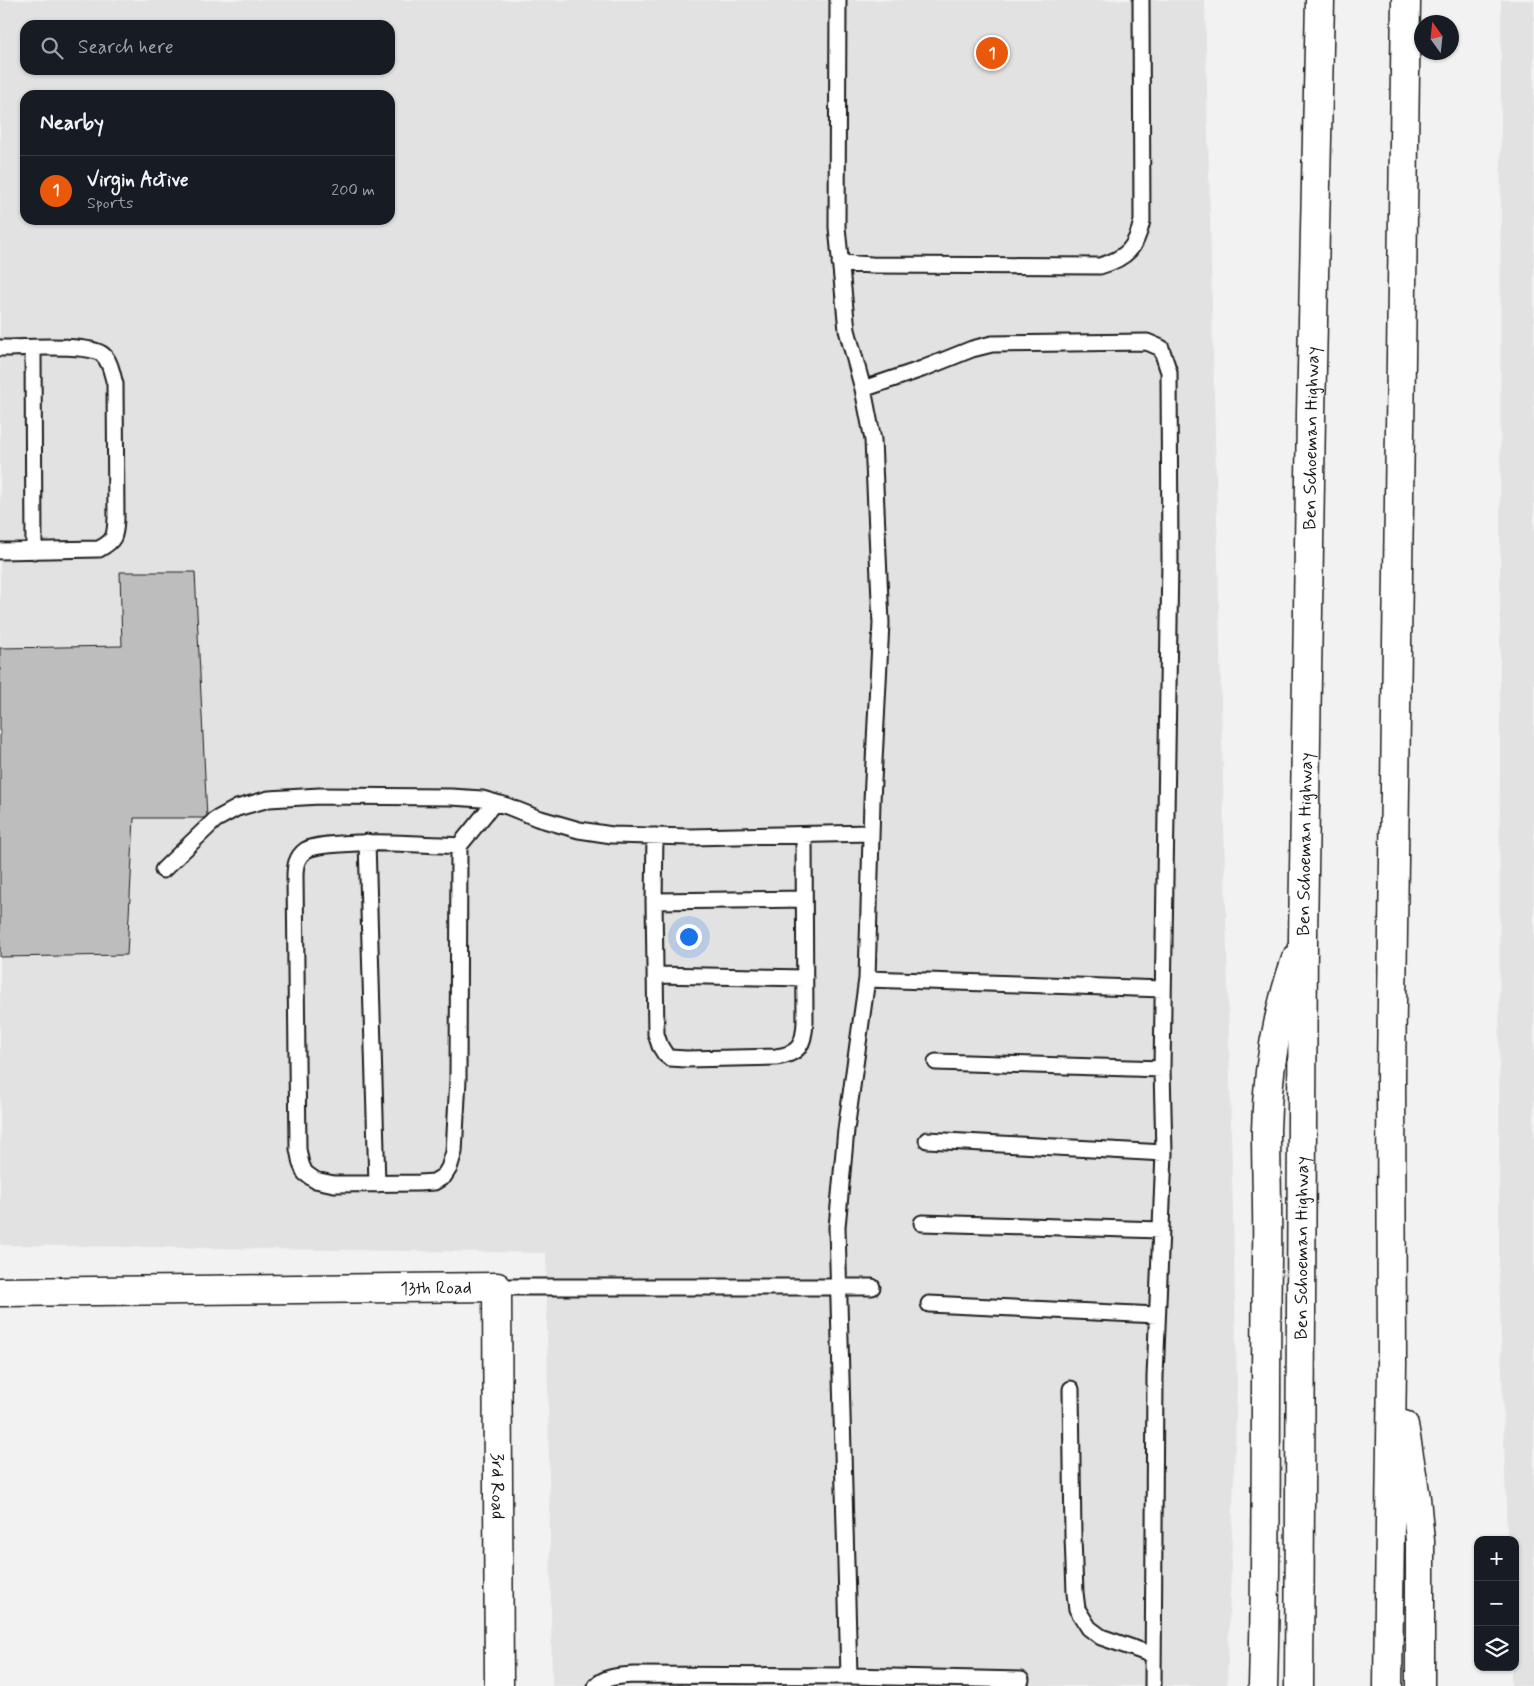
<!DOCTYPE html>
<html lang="en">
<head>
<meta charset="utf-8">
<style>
  body { margin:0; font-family:Mynerve,sans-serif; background:#242831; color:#f1f3f6 }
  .controls { position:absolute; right:15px; bottom:15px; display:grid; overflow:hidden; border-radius:10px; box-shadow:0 1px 4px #0004 }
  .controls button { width:45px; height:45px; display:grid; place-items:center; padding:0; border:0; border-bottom:1px solid #363941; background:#171b24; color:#f1f3f6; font:25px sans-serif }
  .compass { position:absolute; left:1414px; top:15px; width:45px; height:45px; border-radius:50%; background:#171b24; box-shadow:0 1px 4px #0004; rotate:345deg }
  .you { position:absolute; left:688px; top:936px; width:18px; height:18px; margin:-12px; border:4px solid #fff; border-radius:50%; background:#1a73e8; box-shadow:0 0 0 8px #1a73e833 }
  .badge { display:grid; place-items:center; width:32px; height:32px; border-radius:50%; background:#ea580c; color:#fff; font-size:16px; font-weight:700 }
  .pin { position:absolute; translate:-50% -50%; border:2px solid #fff; box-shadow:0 1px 5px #0006 }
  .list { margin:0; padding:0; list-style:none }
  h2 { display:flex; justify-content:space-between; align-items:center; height:65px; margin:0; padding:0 20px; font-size:21px }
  h2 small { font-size:16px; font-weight:400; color:#9ea1a6 }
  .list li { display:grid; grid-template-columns:32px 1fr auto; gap:15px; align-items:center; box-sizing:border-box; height:70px; padding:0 20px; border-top:1px solid #363941 }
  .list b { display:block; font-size:19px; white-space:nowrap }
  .list p { margin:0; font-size:16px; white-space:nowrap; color:#9ea1a6 }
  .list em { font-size:16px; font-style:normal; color:#9ea1a6 }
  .icon { flex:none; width:28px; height:28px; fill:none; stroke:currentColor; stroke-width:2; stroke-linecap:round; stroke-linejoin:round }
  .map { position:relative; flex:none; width:1534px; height:1686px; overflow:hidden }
  .search { position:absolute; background:#171b24; box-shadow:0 1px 4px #0004; left:20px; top:20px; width:375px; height:55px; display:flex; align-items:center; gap:12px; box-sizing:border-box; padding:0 18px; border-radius:15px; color:#9ea1a6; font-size:19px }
  .panel { position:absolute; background:#171b24; box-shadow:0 1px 4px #0004; left:20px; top:90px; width:375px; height:135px; border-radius:15px }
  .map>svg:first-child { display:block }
  .built { fill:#e2e2e2; fill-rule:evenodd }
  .building { fill:#bdbdbd; stroke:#1c1c1c }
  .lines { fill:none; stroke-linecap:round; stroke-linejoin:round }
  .lane-casing { stroke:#1c1c1c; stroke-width:19 }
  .secondary-casing { stroke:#1c1c1c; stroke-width:31 }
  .highway-casing { stroke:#1c1c1c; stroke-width:31 }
  .lane { stroke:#fff; stroke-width:15 }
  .secondary { stroke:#fff; stroke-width:28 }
  .highway { stroke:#fff; stroke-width:28 }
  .labels { text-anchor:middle; stroke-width:4; stroke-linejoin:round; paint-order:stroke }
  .street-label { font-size:18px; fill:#1c1c1c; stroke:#fff }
</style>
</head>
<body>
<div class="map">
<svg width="1534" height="1686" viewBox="0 0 1534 1686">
  <rect width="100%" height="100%" fill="#f2f2f2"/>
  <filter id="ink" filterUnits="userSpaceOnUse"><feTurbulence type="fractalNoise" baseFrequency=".02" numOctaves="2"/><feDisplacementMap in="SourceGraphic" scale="10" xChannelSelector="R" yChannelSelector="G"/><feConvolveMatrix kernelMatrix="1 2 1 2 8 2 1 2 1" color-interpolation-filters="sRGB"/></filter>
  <g filter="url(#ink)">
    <path class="built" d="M 0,0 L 1205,0 L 1237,1388 L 1227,1686 L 552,1686 L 546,1253 L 0,1245 ZM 25,25 L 390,25 L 390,70 L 25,70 ZM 25,95 L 390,95 L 390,220 L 25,220 Z
      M 1501,0 L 1534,0 L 1534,1686 L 1511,1686 L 1511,1667 L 1515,1667 L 1515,1540 L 1507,1540 L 1499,1273 Z"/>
    <path class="building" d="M 120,572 L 195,572 L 207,818 L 134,818 L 127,955 L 0,957 L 0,648 L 122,646 Z"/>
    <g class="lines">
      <defs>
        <path id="lane" d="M 838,0 L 837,227 L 847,330 L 863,389 L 873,440 L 881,623 L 872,801 L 867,979 L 846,1130 L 837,1227 L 849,1676
          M 840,263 L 872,265 L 1100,266 C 1127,258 1136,248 1142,221 L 1141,0
          M 0,348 C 20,348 91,343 103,355 C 111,362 112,375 115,384 L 116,518 C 115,535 116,540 99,549 L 0,551
          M 33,348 L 34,551
          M 863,389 L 922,369 L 972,349 L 992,344 L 1147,342 L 1161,348 L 1169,372 L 1170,560 L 1162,1069 L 1164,1153 L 1155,1377 L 1153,1686
          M 655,836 L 654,901 L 656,1034 L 660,1046 L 665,1054 L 670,1058 L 686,1059 L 776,1057 C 799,1054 804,1045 805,1022 L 804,835
          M 367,842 L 377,1184
          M 459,846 C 419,844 379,841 340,844 C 329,845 315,845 306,850 C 296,857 295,867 295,877 L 298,1149 L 301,1164 L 305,1173 L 315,1180 L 334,1184 L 419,1183 L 434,1182 L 444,1176 L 449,1168 L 454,1152 L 458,1079 L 459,846 L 494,803
          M 163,870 L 215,820 L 237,808 L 269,799 L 320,796 L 451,797 L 482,799 L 507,806 L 537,818 L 579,830 L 612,835 L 690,837 L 871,833
          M 654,901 L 804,899
          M 655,975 L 805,978
          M 867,979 L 1163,989
          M 936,1062 L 1162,1069
          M 927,1140 L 1164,1153
          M 922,1223 L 1161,1230
          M 497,1287 L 872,1287
          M 929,1304 L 1157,1315
          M 1071,1389 L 1073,1536 L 1075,1593 L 1077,1609 L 1089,1628 L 1101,1637 L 1153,1655
          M 596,1686 C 606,1676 621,1676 634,1675 L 849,1676 L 1021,1680"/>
        <g id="secondary">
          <path id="s1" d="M 0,1292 L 497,1287 L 499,1686"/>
        </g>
        <g id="highway">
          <path d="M 1404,1425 L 1416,1498 L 1420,1541 L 1420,1686"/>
          <path d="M 1263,1686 C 1267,1544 1265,1401 1267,1259 C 1268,1216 1266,1173 1266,1130 C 1267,1072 1277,1014 1296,959"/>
          <path id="s2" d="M 1299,1686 L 1303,937 L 1311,414 L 1320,0"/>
          <path d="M 1388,1686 L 1392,1362 L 1391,1073 L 1406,0"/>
        </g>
      </defs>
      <use href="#lane" class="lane-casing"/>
      <use href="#secondary" class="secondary-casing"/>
      <use href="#highway" class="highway-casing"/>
      <use href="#lane" class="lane"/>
      <use href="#secondary" class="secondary"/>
      <use href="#highway" class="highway"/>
    </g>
  </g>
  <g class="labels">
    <g class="street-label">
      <text dy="6" stroke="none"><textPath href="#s2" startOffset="1248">Ben Schoeman Highway</textPath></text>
      <text dy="6" stroke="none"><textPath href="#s2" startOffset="842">Ben Schoeman Highway</textPath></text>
      <text dy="6" stroke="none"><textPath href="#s2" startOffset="438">Ben Schoeman Highway</textPath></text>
      <text dy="6" stroke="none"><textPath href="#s1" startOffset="436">13th Road</textPath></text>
      <text dy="6" stroke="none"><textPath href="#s1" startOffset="696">3rd Road</textPath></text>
    </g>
  </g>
</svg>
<div class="controls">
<button>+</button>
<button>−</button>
<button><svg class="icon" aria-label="layers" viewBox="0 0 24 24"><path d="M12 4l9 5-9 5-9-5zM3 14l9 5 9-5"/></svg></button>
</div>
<svg class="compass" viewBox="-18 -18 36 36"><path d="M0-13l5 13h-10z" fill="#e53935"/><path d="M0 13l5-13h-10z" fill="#9ea1a6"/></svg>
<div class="you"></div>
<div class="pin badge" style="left:992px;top:53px">1</div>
<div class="search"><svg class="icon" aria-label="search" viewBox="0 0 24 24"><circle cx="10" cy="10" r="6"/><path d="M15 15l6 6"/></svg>Search here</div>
<section class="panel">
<h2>Nearby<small></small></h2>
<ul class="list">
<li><span class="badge">1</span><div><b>Virgin Active</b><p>Sports</p></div><em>200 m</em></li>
</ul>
</section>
</div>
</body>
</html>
